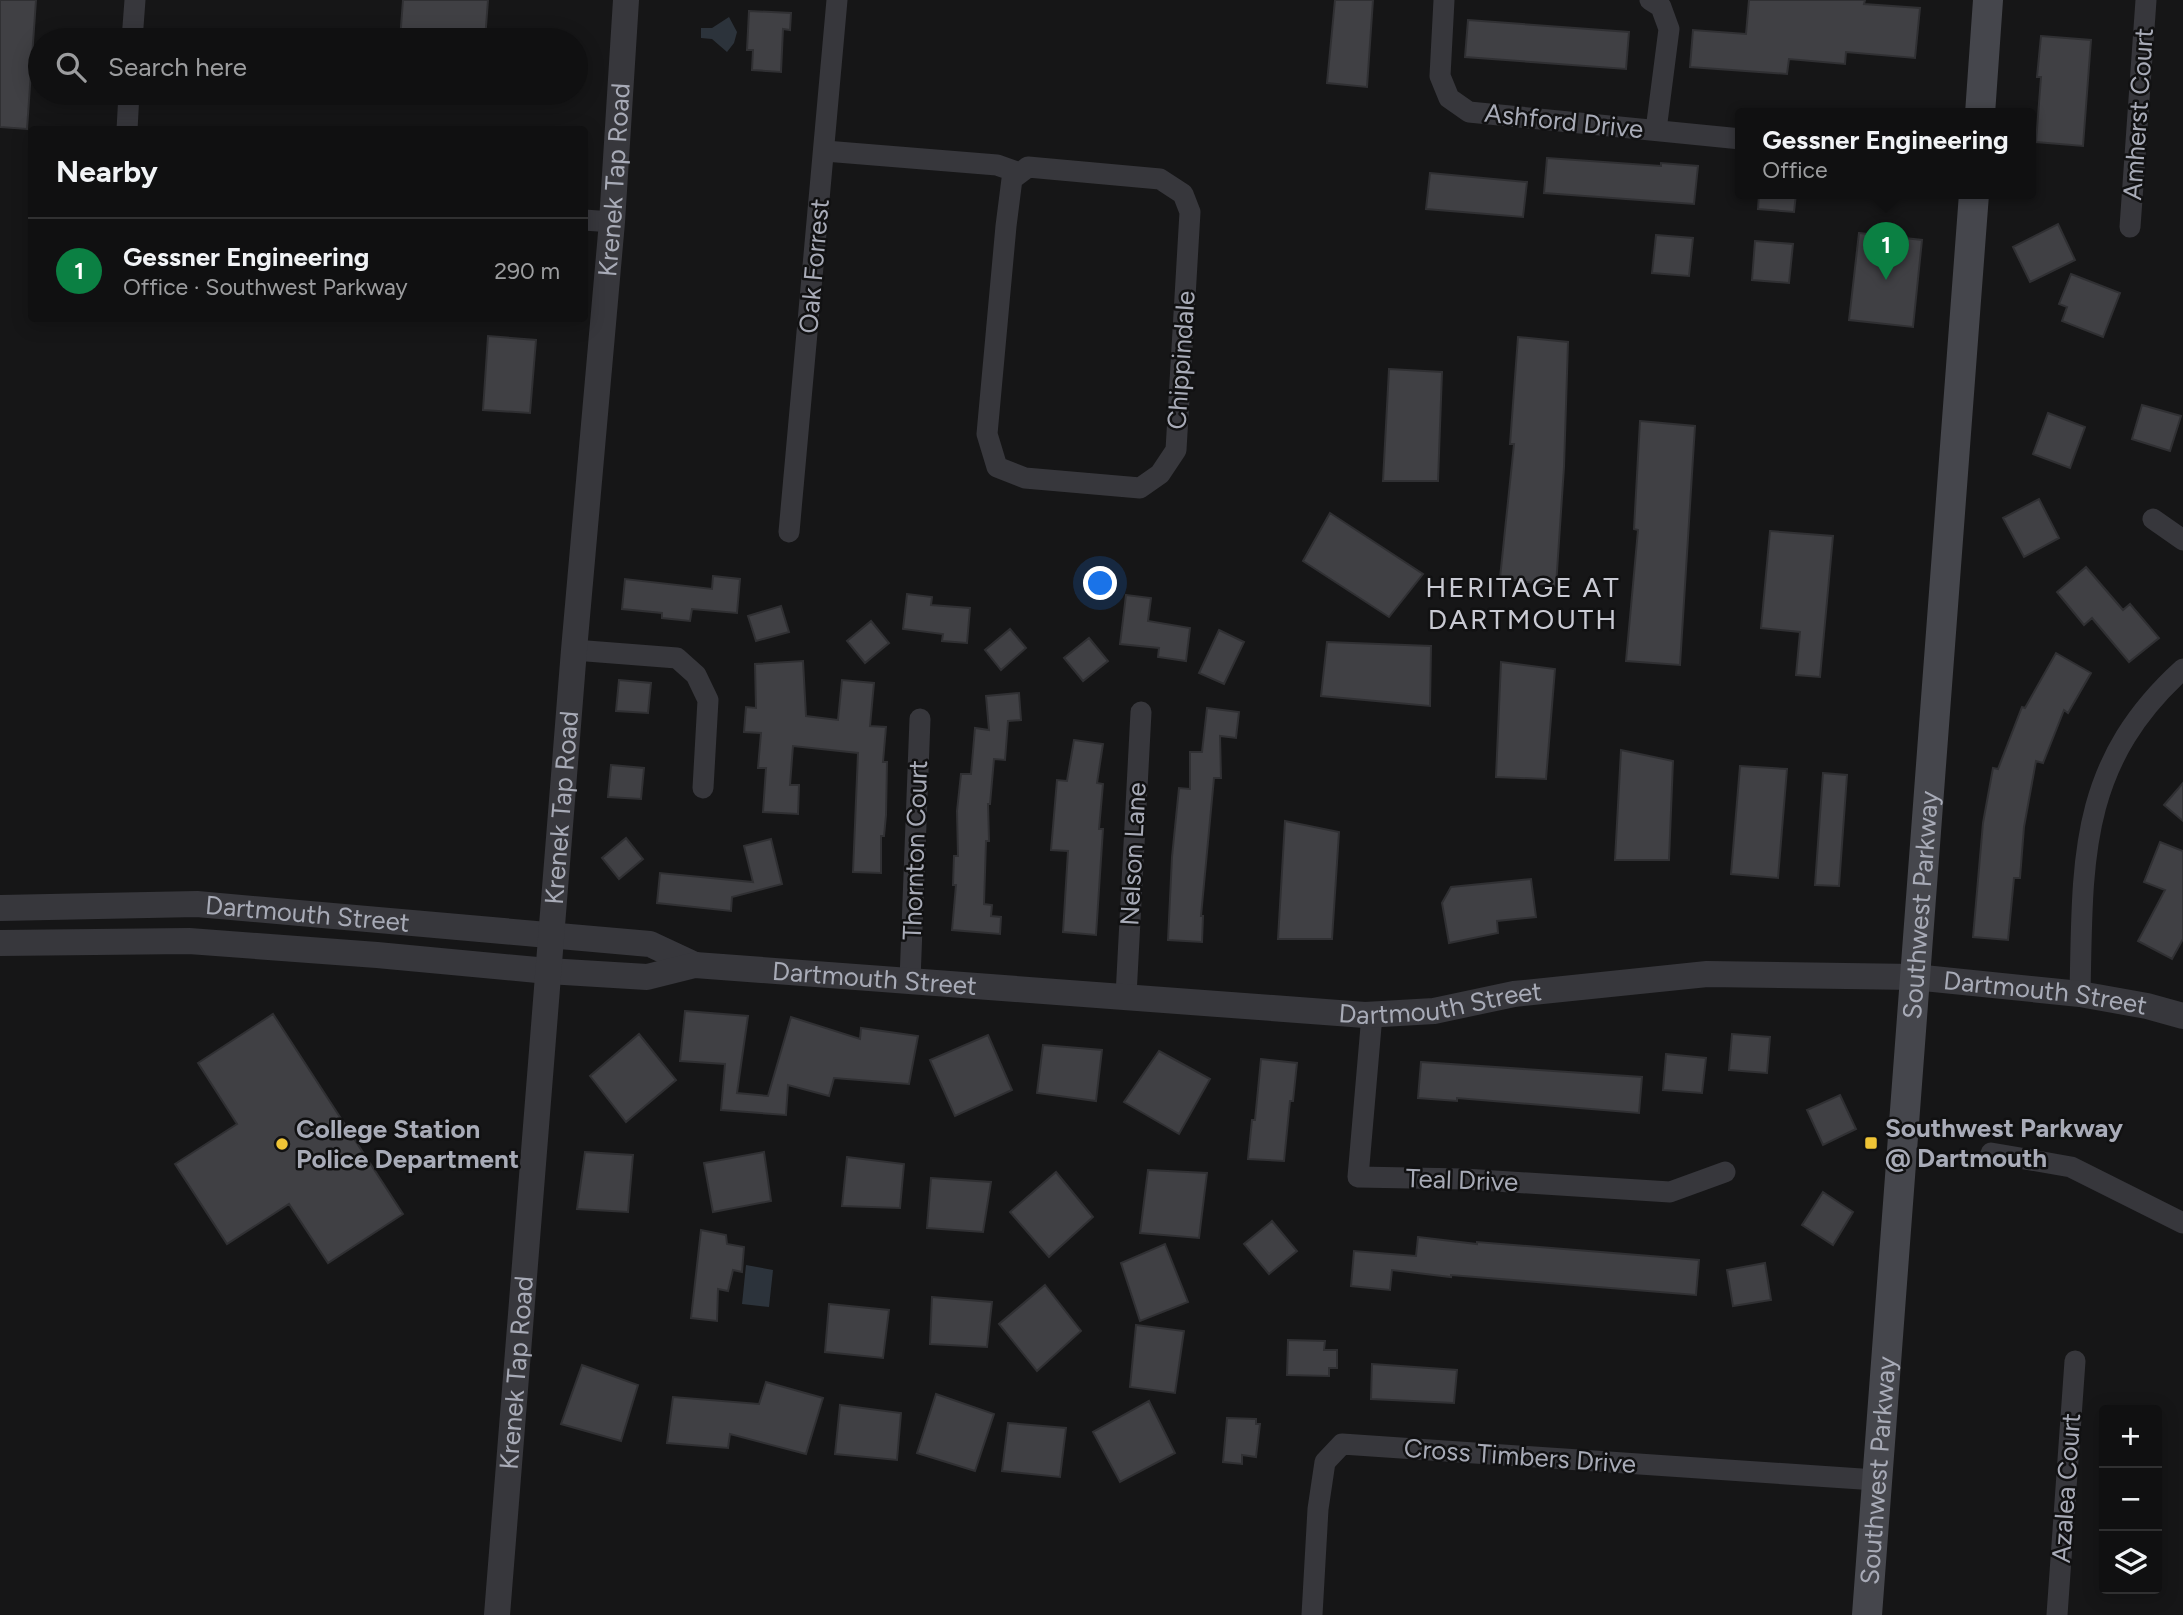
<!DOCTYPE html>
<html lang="en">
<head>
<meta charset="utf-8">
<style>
  body { margin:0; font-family:Figtree,sans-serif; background:#1e1e1f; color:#f1f3f6 }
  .controls { position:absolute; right:21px; bottom:21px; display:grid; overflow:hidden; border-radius:7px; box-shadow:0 4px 18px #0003 }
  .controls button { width:63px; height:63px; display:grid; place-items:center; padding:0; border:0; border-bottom:2px solid #303031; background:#101011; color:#f1f3f6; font:35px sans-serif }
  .you { position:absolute; left:1101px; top:584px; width:24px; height:24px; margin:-18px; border:5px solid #fff; border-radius:50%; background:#1a73e8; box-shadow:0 0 0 10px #1a73e833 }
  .badge { display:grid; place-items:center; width:46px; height:46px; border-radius:50%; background:#0b8043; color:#fff; font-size:23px; font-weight:700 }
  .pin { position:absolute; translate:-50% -58px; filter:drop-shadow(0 2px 4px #0008) }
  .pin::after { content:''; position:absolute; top:37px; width:24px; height:21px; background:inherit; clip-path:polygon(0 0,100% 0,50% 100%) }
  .popup { position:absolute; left:1735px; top:108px; width:301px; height:91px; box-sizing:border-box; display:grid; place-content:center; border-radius:7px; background:#101011; filter:drop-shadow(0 2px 5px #0005); font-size:23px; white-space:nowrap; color:#9c9d9f }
  .popup b { font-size:26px; color:#f1f3f6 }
  .popup::after { content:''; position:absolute; left:50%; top:100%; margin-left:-14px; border:14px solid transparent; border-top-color:#101011 }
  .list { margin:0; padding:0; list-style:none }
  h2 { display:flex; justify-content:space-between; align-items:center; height:91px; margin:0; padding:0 28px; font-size:30px }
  h2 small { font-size:23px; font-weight:400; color:#9c9d9f }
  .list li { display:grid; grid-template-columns:46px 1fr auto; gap:21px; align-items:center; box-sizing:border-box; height:105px; padding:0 28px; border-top:2px solid #303031 }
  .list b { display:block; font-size:26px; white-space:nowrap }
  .list p { margin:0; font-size:23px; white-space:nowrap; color:#9c9d9f }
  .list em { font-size:23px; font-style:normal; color:#9c9d9f }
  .icon { flex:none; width:38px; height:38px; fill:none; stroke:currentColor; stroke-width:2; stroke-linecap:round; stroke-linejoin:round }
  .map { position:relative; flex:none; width:2183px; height:1615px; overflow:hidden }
  .search { position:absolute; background:#101011; box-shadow:0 4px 18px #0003; left:28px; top:28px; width:560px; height:77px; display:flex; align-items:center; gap:18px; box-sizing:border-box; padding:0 24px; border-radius:38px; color:#9c9d9f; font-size:26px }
  .panel { position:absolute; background:#101011; box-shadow:0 4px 18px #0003; left:28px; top:126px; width:560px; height:196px; border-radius:7px }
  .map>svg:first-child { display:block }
  .water { fill:#2c333b }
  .building { fill:#404044; stroke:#303033; stroke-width:2 }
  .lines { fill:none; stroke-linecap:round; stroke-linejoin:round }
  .minor { stroke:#37373c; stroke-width:21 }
  .tertiary { stroke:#37373c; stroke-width:26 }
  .secondary { stroke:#45464c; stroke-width:30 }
  .poi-dot { fill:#efc436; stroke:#111112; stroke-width:2.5 }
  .labels { text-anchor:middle; stroke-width:5; stroke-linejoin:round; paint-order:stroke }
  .street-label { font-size:26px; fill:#a8abb7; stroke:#111112 }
  .poi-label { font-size:26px; font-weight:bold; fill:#a8abb7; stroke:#111112; text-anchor:start }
  .neighbourhood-label { font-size:28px; letter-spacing:2px; fill:#c9cad3; stroke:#111112 }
</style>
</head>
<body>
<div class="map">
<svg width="2183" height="1615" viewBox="0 0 2183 1615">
  <rect width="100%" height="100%" fill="#161617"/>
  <path class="water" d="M 729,17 L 737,32 L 734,43 L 727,52 L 712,39 L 701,38 L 701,28 L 712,28 Z
    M 746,1265 L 773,1270 L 769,1307 L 742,1304 Z"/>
  <path class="building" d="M 0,0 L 36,0 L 27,129 L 0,127 Z
    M 403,0 L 488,0 L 485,40 L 400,40 Z
    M 1335,0 L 1373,0 L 1367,87 L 1327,83 Z
    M 1749,0 L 1865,0 L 1864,4 L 1920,8 L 1915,58 L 1846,52 L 1845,64 L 1789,59 L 1787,74 L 1690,67 L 1693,30 L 1746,34 Z
    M 749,11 L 791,13 L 790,30 L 783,29 L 781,72 L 752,70 L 753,50 L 747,50 Z
    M 1468,20 L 1629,32 L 1626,69 L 1465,57 Z
    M 2041,36 L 2091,40 L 2083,146 L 2036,142 L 2041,77 L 2037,77 Z
    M 1547,158 L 1661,166 L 1661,163 L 1698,166 L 1694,204 L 1544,193 Z
    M 1430,173 L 1527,182 L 1523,217 L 1426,209 Z
    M 1759,194 L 1796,194 L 1794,212 L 1758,209 Z
    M 2058,224 L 2075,260 L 2030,282 L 2013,247 Z
    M 1859,233 L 1922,240 L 1913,327 L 1849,320 Z
    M 1656,235 L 1693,238 L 1689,276 L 1652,273 Z
    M 1755,241 L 1793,244 L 1789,283 L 1752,280 Z
    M 2071,274 L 2120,293 L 2103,337 L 2062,321 L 2067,307 L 2059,304 Z
    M 488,336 L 536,340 L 530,413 L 483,410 Z
    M 1518,337 L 1568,342 L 1564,467 L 1556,586 L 1500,578 L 1514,444 L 1510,444 Z
    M 1389,369 L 1442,372 L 1438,481 L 1383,481 Z
    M 2142,405 L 2181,416 L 2170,451 L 2132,439 Z
    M 2048,413 L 2085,427 L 2070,468 L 2033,454 Z
    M 1640,421 L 1695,426 L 1680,665 L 1626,661 L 1638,530 L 1634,529 Z
    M 2039,499 L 2059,538 L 2024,557 L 2003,518 Z
    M 1330,513 L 1423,574 L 1389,617 L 1303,561 Z
    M 1770,531 L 1833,536 L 1820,677 L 1796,675 L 1800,632 L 1761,628 Z
    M 2086,567 L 2123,610 L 2130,604 L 2159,638 L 2129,662 L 2092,618 L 2084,625 L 2057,592 Z
    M 713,576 L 740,579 L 737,613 L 692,609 L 690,621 L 662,618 L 662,613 L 622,609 L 625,579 L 712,589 Z
    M 907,594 L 932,597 L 931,605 L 970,608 L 967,643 L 942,641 L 943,634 L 903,629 Z
    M 1126,595 L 1151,598 L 1148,621 L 1190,628 L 1186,661 L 1158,657 L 1159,648 L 1120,644 Z
    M 781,606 L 789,632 L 756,641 L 748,616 Z
    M 871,621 L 889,643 L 865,663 L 847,641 Z
    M 1010,629 L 1026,648 L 1001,670 L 985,650 Z
    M 1219,630 L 1244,642 L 1224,684 L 1199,673 Z
    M 1089,638 L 1108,661 L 1083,681 L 1064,658 Z
    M 1327,642 L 1431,646 L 1430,706 L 1321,696 Z
    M 2056,653 L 2091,673 L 2068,713 L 2064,710 L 2043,763 L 2036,761 L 2024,827 L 2020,878 L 2014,878 L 2008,940 L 1973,937 L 1983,823 L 1993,768 L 1998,769 L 2022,707 L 2025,708 Z
    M 803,661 L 806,716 L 838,720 L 842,680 L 874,683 L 870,726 L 886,727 L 883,762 L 887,762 L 886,815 L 884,836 L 881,836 L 881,873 L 853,872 L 858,753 L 793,746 L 790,785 L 799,785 L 798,814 L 763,812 L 766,768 L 758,768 L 761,733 L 744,732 L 746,707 L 756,708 L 755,664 Z
    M 1501,662 L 1555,669 L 1546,779 L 1496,777 Z
    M 619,680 L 651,683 L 648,713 L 616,711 Z
    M 1019,693 L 1021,720 L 1008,721 L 1005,760 L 994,759 L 990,804 L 988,804 L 989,841 L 986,841 L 984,904 L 992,905 L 991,916 L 1001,917 L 1000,934 L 952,930 L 956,885 L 953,885 L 954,856 L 958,856 L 957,811 L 961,774 L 971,774 L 975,728 L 989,730 L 986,696 Z
    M 1207,708 L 1239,712 L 1236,738 L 1220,736 L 1221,778 L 1214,778 L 1201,916 L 1203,916 L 1202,942 L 1168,940 L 1172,857 L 1179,788 L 1190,789 L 1190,752 L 1202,752 Z
    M 1074,740 L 1103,744 L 1097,783 L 1103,784 L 1099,829 L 1103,829 L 1096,935 L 1063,932 L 1068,851 L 1051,850 L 1057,780 L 1067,781 Z
    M 1621,750 L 1673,761 L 1669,860 L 1615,860 Z
    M 611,765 L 644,768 L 641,799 L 608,797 Z
    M 1740,766 L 1787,769 L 1778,878 L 1731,874 Z
    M 1823,773 L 1847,775 L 1839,886 L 1815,885 Z
    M 2183,783 L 2183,821 L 2164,805 Z
    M 1285,821 L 1339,832 L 1332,939 L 1278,939 Z
    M 626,838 L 643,859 L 619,879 L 602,858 Z
    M 771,839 L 782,884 L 732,897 L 731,911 L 657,903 L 660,873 L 753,882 L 744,846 Z
    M 2160,842 L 2183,851 L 2183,939 L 2172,959 L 2138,941 L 2165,890 L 2144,882 Z
    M 1531,879 L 1536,917 L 1497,921 L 1498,933 L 1449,943 L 1442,903 L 1451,887 Z
    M 685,1011 L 748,1016 L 737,1093 L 768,1096 L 791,1017 L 860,1039 L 861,1028 L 918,1036 L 909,1084 L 834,1078 L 829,1096 L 788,1085 L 786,1115 L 721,1110 L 725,1064 L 680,1061 Z
    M 273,1014 L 403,1214 L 328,1263 L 289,1204 L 227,1244 L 175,1164 L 237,1124 L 198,1063 Z
    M 639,1034 L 676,1080 L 626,1122 L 590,1076 Z
    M 1732,1034 L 1770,1037 L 1767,1073 L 1729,1070 Z
    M 988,1035 L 1012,1090 L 955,1116 L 930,1060 Z
    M 1043,1045 L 1102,1050 L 1096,1101 L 1037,1093 Z
    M 1159,1051 L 1210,1079 L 1179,1134 L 1124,1102 Z
    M 1666,1054 L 1706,1058 L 1702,1093 L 1663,1090 Z
    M 1261,1059 L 1297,1063 L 1293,1101 L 1290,1101 L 1284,1161 L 1248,1159 L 1252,1120 L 1255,1120 Z
    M 1421,1062 L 1642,1077 L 1639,1113 L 1457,1098 L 1457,1101 L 1418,1098 Z
    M 1840,1095 L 1856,1129 L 1823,1145 L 1807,1110 Z
    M 585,1152 L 633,1155 L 628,1212 L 577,1209 Z
    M 764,1152 L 771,1201 L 713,1212 L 704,1163 Z
    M 847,1157 L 904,1164 L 900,1208 L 842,1206 Z
    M 1148,1170 L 1207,1173 L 1199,1238 L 1140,1233 Z
    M 1056,1172 L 1093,1217 L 1049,1257 L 1010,1212 Z
    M 931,1178 L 991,1182 L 983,1232 L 927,1228 Z
    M 1823,1192 L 1853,1212 L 1833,1245 L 1802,1225 Z
    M 1272,1221 L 1297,1251 L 1269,1274 L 1244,1244 Z
    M 701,1230 L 726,1235 L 727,1244 L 744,1247 L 742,1272 L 733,1270 L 728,1291 L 718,1289 L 717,1321 L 691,1318 Z
    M 1418,1237 L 1477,1244 L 1477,1242 L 1699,1260 L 1696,1295 L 1451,1275 L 1451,1277 L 1392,1270 L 1390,1290 L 1351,1286 L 1354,1251 L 1416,1256 Z
    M 1165,1244 L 1188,1302 L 1140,1321 L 1121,1263 Z
    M 1765,1263 L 1771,1300 L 1733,1306 L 1727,1270 Z
    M 1045,1285 L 1081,1331 L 1037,1371 L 999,1324 Z
    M 932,1297 L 992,1302 L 987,1347 L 930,1344 Z
    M 829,1304 L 889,1310 L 883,1358 L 825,1352 Z
    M 1136,1325 L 1184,1331 L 1175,1393 L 1130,1387 Z
    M 1288,1340 L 1325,1341 L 1324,1350 L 1337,1350 L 1337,1368 L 1329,1368 L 1329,1376 L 1287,1375 Z
    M 1372,1364 L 1457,1370 L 1454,1403 L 1371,1399 Z
    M 582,1365 L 638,1385 L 621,1441 L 561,1424 Z
    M 766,1382 L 823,1398 L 806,1454 L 730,1434 L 728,1448 L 667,1443 L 673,1397 L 759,1404 Z
    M 936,1394 L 994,1414 L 975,1471 L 917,1453 Z
    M 1149,1401 L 1175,1453 L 1120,1482 L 1093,1432 Z
    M 840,1405 L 901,1413 L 897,1460 L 835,1454 Z
    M 1227,1418 L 1256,1419 L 1256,1424 L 1260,1424 L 1256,1457 L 1242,1455 L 1242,1464 L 1223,1462 Z
    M 1008,1423 L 1066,1428 L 1060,1477 L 1002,1471 Z"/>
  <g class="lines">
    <path class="minor" d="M 1444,0 L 1440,76 L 1449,98 L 1469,112 L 1741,139
      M 1650,0 L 1661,7 L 1669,29 L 1656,130
      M 132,40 L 135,0
      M 127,130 L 129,93
      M 825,151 L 997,165 L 1020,173
      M 1028,167 L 1160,179 L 1183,194 L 1190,212 L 1176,450 L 1160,474 L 1140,488 L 1025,478 L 997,467 L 987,434 L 1006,226 L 1012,179 Z
      M 584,220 L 612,222
      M 2130,227 L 2146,0
      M 2153,519 L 2183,540
      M 789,532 L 837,0
      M 574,650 L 677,658 L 696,675 L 708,700 L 703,788
      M 910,980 L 920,719
      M 2080,994 C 2083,862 2077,765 2183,669
      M 1126,996 L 1141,712
      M 1372,1015 L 1358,1177 L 1464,1179 L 1670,1192 L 1725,1172
      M 1991,1153 L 2071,1167 L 2183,1223
      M 1312,1615 L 1318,1509 L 1325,1462 L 1342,1444 L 1876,1480
      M 2057,1615 L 2075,1361"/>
    <g class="tertiary">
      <path id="s1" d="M 0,908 L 197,904 L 650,944 L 695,965"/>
      <path id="s2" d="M 0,943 L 189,941 L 377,955 L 548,971 L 647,977 L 695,965 L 1365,1015 L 1434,1011 L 1514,994 L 1707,974 L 1914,977 L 2080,994 L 2147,1006 L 2183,1016"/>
      <path id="s3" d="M 497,1615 L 574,650 L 612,222 L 626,0"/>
    </g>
    <g class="secondary">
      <path d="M 1980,114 L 1988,0"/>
      <path id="s4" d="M 1867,1615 L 1974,194"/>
    </g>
  </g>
  <g class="poi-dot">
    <rect x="1864" y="1136" width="14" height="14" rx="3.5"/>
    <circle cx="282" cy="1144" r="7"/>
  </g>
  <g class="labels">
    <g class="street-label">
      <text transform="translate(2138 114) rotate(-86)" y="9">Amherst Court</text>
      <text transform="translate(1564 121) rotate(6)" y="9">Ashford Drive</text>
      <text dy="9" stroke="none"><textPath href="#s3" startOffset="1440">Krenek Tap Road</textPath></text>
      <text transform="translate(814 266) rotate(-85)" y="9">Oak Forrest</text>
      <text transform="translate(1181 360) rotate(-86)" y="9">Chippindale</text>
      <text dy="9" stroke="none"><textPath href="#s3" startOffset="810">Krenek Tap Road</textPath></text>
      <text transform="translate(915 850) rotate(-88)" y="9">Thornton Court</text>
      <text transform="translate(1133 854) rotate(-87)" y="9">Nelson Lane</text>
      <text dy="9" stroke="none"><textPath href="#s4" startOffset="712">Southwest Parkway</textPath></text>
      <text dy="9" stroke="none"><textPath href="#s1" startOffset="308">Dartmouth Street</textPath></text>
      <text dy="9" stroke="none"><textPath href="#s2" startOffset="878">Dartmouth Street</textPath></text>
      <text dy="9" stroke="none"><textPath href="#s2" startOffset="2054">Dartmouth Street</textPath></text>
      <text dy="9" stroke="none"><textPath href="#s2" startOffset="1446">Dartmouth Street</textPath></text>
      <text transform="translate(1462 1180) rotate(2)" y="9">Teal Drive</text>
      <text dy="9" stroke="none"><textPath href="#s3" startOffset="243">Krenek Tap Road</textPath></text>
      <text transform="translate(1520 1456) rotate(4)" y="9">Cross Timbers Drive</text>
      <text dy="9" stroke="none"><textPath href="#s4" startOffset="145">Southwest Parkway</textPath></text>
      <text transform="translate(2066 1488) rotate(-86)" y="9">Azalea Court</text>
    </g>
    <g class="poi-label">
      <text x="1885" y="1137">Southwest Parkway<tspan x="1885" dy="30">@ Dartmouth</tspan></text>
      <text x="296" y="1138">College Station<tspan x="296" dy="30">Police Department</tspan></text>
    </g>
    <g class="neighbourhood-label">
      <text x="1523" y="597">HERITAGE AT<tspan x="1523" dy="32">DARTMOUTH</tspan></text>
    </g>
  </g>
</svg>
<div class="controls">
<button>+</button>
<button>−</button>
<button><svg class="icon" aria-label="layers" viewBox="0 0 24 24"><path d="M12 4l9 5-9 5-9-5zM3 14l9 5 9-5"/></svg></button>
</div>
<div class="you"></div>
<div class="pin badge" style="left:1886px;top:280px">1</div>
<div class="popup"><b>Gessner Engineering</b>Office</div>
<div class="search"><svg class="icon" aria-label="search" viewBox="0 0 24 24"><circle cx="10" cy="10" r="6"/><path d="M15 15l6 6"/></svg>Search here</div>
<section class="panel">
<h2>Nearby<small></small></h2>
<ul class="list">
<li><span class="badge">1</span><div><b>Gessner Engineering</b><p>Office · Southwest Parkway</p></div><em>290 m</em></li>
</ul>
</section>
</div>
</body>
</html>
